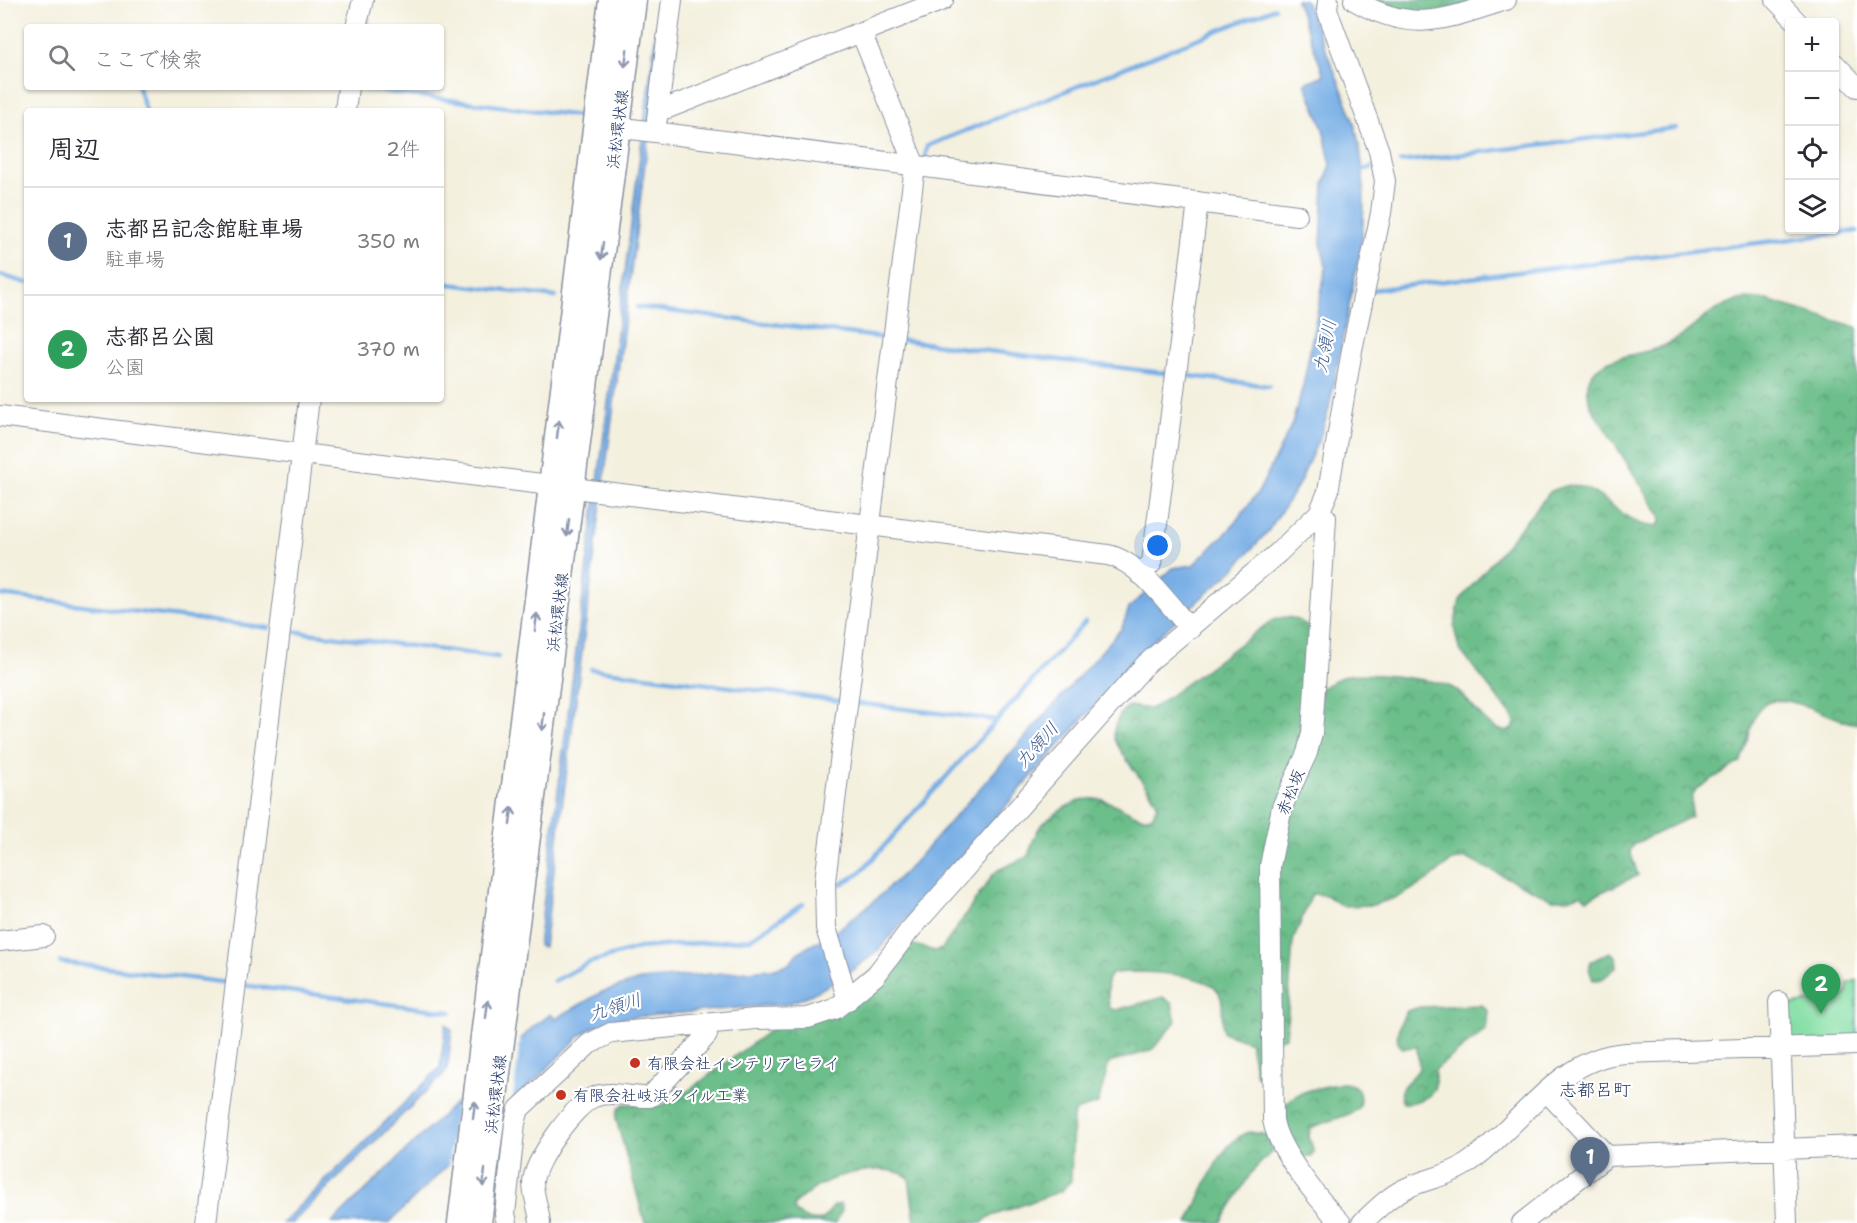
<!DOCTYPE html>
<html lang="ja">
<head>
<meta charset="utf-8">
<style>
  body { margin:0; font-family:"Shantell Sans","Klee One",sans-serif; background:#f2f2f3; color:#2b2b33 }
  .controls { position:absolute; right:18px; top:18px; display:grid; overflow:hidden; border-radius:6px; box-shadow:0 2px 4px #0004 }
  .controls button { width:54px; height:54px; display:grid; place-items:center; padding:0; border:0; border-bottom:2px solid #e1e1e2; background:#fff; color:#2b2b33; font:30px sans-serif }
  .you { position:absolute; left:1158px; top:546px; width:21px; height:21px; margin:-15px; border:4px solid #fff; border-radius:50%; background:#1a73e8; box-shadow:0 0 0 9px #1a73e833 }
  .badge { display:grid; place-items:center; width:39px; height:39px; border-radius:50%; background:#ea580c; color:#fff; font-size:20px; font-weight:700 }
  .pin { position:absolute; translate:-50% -50px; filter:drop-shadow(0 2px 3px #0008) }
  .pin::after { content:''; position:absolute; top:32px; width:21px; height:18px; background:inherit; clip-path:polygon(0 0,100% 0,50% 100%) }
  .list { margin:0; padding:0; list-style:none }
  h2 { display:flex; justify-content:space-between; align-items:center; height:78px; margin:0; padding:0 24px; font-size:26px }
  h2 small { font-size:20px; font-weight:400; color:#7c7c81 }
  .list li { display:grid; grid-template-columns:39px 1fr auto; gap:18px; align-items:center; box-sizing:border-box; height:108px; padding:0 24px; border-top:2px solid #e1e1e2 }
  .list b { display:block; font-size:22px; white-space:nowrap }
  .list p { margin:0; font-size:20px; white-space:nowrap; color:#7c7c81 }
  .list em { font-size:20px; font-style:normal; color:#7c7c81 }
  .icon { flex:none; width:33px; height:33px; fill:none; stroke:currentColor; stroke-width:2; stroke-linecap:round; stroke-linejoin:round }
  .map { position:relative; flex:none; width:1857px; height:1223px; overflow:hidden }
  .search { position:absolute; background:#fff; box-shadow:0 2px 4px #0004; left:24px; top:24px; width:420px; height:66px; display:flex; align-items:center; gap:15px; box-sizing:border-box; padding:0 21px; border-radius:6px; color:#7c7c81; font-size:22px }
  .panel { position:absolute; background:#fff; box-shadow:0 2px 4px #0004; left:24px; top:108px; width:420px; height:294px; border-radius:6px }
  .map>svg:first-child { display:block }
  .forest { fill:url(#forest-crowns); stroke:#447674; stroke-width:1.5 }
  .park { fill:#85dfa5; stroke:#508782; stroke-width:1.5 }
  .water { fill:#76ade5; stroke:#486ea2; stroke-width:1.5 }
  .pier { fill:#f4f0de }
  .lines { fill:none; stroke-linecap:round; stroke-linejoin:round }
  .stream { stroke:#76ade5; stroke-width:4.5 }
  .minor-casing { stroke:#88909e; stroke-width:22 }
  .major-casing { stroke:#88909e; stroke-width:27 }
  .minor { stroke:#fff; stroke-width:20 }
  .major { stroke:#fff; stroke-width:24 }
  .oneway { stroke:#8d97ae }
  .poi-dot { fill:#c8321e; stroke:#fff; stroke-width:2 }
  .labels { text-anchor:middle; stroke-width:4.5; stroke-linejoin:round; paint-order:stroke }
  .street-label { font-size:16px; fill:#1b2f5e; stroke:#fff }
  .poi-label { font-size:16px; fill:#1b2f5e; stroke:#fff; text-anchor:start }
  .water-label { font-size:18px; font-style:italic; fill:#3b5b8d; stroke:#fff }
  .neighbourhood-label { font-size:18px; fill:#1b2f5e; stroke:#fff }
</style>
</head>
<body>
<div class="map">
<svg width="1857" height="1223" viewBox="0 0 1857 1223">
  <defs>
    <pattern id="forest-crowns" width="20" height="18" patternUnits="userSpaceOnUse" patternTransform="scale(1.5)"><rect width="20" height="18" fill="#6cbe8a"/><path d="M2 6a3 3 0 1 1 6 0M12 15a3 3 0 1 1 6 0" fill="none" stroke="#589b74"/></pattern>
  </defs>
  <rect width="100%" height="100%" fill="#fff"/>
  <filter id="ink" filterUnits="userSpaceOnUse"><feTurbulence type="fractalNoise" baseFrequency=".0167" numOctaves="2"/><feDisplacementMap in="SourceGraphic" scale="12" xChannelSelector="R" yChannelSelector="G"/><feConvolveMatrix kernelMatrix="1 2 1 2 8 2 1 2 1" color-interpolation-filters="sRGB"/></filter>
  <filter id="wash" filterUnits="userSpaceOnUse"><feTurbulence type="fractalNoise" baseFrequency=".008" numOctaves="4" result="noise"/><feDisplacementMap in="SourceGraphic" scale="24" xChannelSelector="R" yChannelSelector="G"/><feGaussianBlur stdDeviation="1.35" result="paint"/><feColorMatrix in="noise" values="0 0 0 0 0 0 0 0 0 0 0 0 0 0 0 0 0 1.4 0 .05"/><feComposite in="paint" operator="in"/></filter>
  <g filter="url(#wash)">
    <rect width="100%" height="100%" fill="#f4f0de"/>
    <path class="forest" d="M 1367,0 L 1484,0 L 1418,16 Z
      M 1749,298 L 1767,300 L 1857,327 L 1857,724 C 1832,722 1774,680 1757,713 C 1749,728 1748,747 1740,762 L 1696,789 L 1692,798 L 1691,817 L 1634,844 L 1630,851 L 1638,875 L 1587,899 L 1581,894 L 1569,899 L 1552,899 L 1465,858 L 1450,862 L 1429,880 L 1398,897 L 1373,905 L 1342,906 L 1326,895 L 1312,894 L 1293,941 L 1286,1037 L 1277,1040 L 1261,1026 L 1265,1038 L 1262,1079 L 1256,1076 L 1250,1042 L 1223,1032 C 1221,1020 1225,1002 1218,991 C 1206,973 1130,969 1111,974 L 1107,981 L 1109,1008 L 1116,1010 L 1163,997 L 1172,1004 L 1176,1021 L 1152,1050 L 1109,1063 L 1098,1104 L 1075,1111 L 1073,1117 L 1071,1181 L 1061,1191 L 989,1217 L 982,1223 L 915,1223 L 909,1178 C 892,1164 856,1171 835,1178 C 822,1182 810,1192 798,1200 L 794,1206 L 795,1212 C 803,1218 811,1222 822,1220 L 834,1206 L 840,1204 L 842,1210 L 836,1223 L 645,1223 L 616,1119 L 618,1110 L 624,1104 L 662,1105 L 677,1099 L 773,1028 L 798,1024 L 911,944 L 935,951 L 942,949 L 992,876 L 998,870 L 1027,857 C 1032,848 1033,836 1040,827 C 1045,821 1052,816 1058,812 C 1107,775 1130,828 1153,815 L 1157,805 L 1156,800 C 1148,788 1114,746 1114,735 C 1113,726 1121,710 1129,706 L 1149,709 L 1156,706 L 1271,621 C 1287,613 1303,618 1312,633 L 1320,689 C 1329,684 1338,677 1348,675 C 1368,672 1437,679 1453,688 C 1473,699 1488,739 1513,729 L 1515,723 L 1512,716 L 1459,649 L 1454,627 L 1460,600 L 1550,492 C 1594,465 1618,530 1657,526 L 1661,521 L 1660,515 L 1590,405 C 1588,394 1585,384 1592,374 C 1605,355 1642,355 1661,347 C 1697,332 1707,304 1749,298 Z
      M 1610,952 L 1616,956 L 1617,967 L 1601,980 L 1593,980 L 1589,969 L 1590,962 Z
      M 1482,1005 L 1488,1011 L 1486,1030 L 1436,1069 C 1433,1075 1437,1083 1434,1089 C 1430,1099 1412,1104 1403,1103 C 1393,1086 1414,1081 1419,1068 L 1417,1047 L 1401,1048 C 1393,1039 1400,1021 1407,1011 L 1420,1007 Z
      M 1342,1083 C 1358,1083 1362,1092 1359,1107 L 1352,1113 L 1310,1128 L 1309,1137 L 1314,1152 L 1311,1157 C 1289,1159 1274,1118 1288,1102 C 1300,1089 1326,1087 1342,1083 Z
      M 1249,1132 L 1268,1135 L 1272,1151 L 1251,1173 L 1221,1223 L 1188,1223 C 1202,1195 1218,1142 1249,1132 Z"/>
    <path class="park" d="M 1857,980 L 1857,1039 L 1792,1042 L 1787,1037 L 1787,1006 L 1844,996 L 1847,993 L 1848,983 Z"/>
    <path class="water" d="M 660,0 L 666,0 L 544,947 L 538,946 Z
      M 1296,0 L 1305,0 C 1320,39 1338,75 1351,114 C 1366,157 1366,202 1361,246 L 1329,408 L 1321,434 L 1299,484 L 1269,530 L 1233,570 L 1146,647 L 877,952 C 850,972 819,995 786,1004 L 622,1018 L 594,1027 L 580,1036 L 389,1223 L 332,1223 L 534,1026 L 551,1014 L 555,1019 L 602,992 L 640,980 L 771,969 L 789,964 L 797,953 L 836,931 L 873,902 L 909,868 L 1122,628 L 1129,608 L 1173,568 L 1193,565 L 1229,530 L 1259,491 L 1292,424 L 1303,386 L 1326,267 L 1321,244 L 1324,184 L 1331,165 L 1322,125 L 1305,83 L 1324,75 Z
      M 446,1024 L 452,1030 L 447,1071 L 292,1223 L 282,1223 L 440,1068 Z"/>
    <path class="pier" d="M 521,1034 L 512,1107 L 448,1169 L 457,1097 Z"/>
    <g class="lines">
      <path class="stream" d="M 367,27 L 368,19
        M 138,87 L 146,111
        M 355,88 L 580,116
        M 925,159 L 927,146 L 1275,8
        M 1400,162 L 1676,128
        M 1357,171 L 1375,167
        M 0,275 L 27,283
        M 441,283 L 556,297
        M 1371,290 L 1857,231
        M 637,307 L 886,338
        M 901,340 L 1171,374
        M 1182,375 L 1269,386
        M 0,595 L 269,628
        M 291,631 L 498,657
        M 591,669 L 840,701
        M 855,703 L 997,720
        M 841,884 L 859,874 L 1085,622
        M 60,962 L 229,983
        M 554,981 L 588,963 L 639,948 L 750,939 L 803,904
        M 242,985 L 451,1012"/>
    </g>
  </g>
  <g filter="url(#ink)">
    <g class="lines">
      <defs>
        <path id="minor" d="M 1354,0 C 1414,35 1445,19 1506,0
          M 1776,0 L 1797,22
          M 356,27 L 363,0
          M 1834,63 L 1857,87
          M 658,107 L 668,108 L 943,0
          M 345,111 L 348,87
          M 657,119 L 672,0
          M 616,127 L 1297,215
          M 0,416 L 1108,555 C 1140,562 1169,605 1190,629
          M 1319,513 L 1326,518 L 1312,733 L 1307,753 L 1282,807 L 1270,866 L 1273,1120 C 1278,1151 1320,1201 1341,1223
          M 1140,574 L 1152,563 L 1198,202
          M 0,941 L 44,936
          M 848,1000 L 826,928 L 825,881 L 915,166 L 861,32
          M 1779,1002 L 1787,1223
          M 1547,1092 L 1607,1156
          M 206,1223 L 309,399
          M 507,1223 L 505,1214 L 515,1123 L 519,1109 L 589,1044 L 611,1033 L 755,1019 L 808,1018 L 835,1009 L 876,975 L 909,931 L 1146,664 L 1278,553 L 1319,513 L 1328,492 L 1352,350 L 1381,213 L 1385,181 L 1379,151 L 1327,10 L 1328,0
          M 540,1223 C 539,1209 533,1196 533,1182 C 534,1161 575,1104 594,1097 C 611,1090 632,1098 650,1097 L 707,1035 L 706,1023
          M 1362,1223 C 1376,1210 1391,1194 1409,1187 C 1429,1178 1449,1176 1468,1163 C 1520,1127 1557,1058 1625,1053 L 1857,1045
          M 1522,1223 L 1607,1156 L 1857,1146"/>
        <path id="major" d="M 460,1223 L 611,0
          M 479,1223 L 634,0"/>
      </defs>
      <use href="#minor" class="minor-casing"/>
      <use href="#major" class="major-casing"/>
      <use href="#minor" class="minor"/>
      <use href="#major" class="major"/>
    </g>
    <defs><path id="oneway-shaft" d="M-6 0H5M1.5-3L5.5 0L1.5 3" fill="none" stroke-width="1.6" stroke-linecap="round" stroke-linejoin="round" transform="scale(1.5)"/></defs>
    <g class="oneway">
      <use href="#oneway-shaft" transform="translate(626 58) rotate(98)"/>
      <use href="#oneway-shaft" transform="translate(602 251) rotate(97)"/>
      <use href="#oneway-shaft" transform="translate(558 429) rotate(-83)"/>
      <use href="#oneway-shaft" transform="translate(568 528) rotate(97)"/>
      <use href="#oneway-shaft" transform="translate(536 622) rotate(-83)"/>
      <use href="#oneway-shaft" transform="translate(543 722) rotate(97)"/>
      <use href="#oneway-shaft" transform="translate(511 816) rotate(-83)"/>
      <use href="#oneway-shaft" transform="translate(487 1009) rotate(-83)"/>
      <use href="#oneway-shaft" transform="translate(474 1110) rotate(-83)"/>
      <use href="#oneway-shaft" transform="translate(484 1178) rotate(97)"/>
    </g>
  </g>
  <g class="poi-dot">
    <circle cx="635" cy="1063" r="6"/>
    <circle cx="561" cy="1095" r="6"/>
  </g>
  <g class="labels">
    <g class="street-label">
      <text transform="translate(617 129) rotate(-83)" y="6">浜松環状線</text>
      <text transform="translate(557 612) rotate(-83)" y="6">浜松環状線</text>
      <text transform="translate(1290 792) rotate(-68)" y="6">赤松坂</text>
      <text transform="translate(495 1094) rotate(-83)" y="6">浜松環状線</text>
    </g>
    <g class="poi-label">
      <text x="647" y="1069">有限会社インテリアヒライ</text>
      <text x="573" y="1101">有限会社岐浜タイル工業</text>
    </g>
    <g class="water-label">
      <text transform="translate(1325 346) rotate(-79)" y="6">九領川</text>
      <text transform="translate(1037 745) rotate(-48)" y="6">九領川</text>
      <text transform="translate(615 1007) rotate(-17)" y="6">九領川</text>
    </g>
    <g class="neighbourhood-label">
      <text x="1595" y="1096">志都呂町</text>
    </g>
  </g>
</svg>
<div class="controls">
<button>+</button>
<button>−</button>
<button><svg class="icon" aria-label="locate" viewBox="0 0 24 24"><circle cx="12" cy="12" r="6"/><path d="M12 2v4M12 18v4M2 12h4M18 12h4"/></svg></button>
<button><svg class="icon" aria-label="layers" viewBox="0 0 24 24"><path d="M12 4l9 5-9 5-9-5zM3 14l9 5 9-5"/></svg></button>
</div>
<div class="you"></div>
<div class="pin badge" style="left:1590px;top:1187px;background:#5c6f8a">1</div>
<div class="pin badge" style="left:1821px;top:1014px;background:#2e9e5b">2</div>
<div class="search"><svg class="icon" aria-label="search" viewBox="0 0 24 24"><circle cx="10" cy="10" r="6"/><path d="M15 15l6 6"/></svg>ここで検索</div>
<section class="panel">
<h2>周辺<small>2件</small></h2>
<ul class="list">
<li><span class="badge" style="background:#5c6f8a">1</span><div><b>志都呂記念館駐車場</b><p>駐車場</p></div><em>350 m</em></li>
<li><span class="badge" style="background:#2e9e5b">2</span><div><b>志都呂公園</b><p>公園</p></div><em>370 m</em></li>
</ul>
</section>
</div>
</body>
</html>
